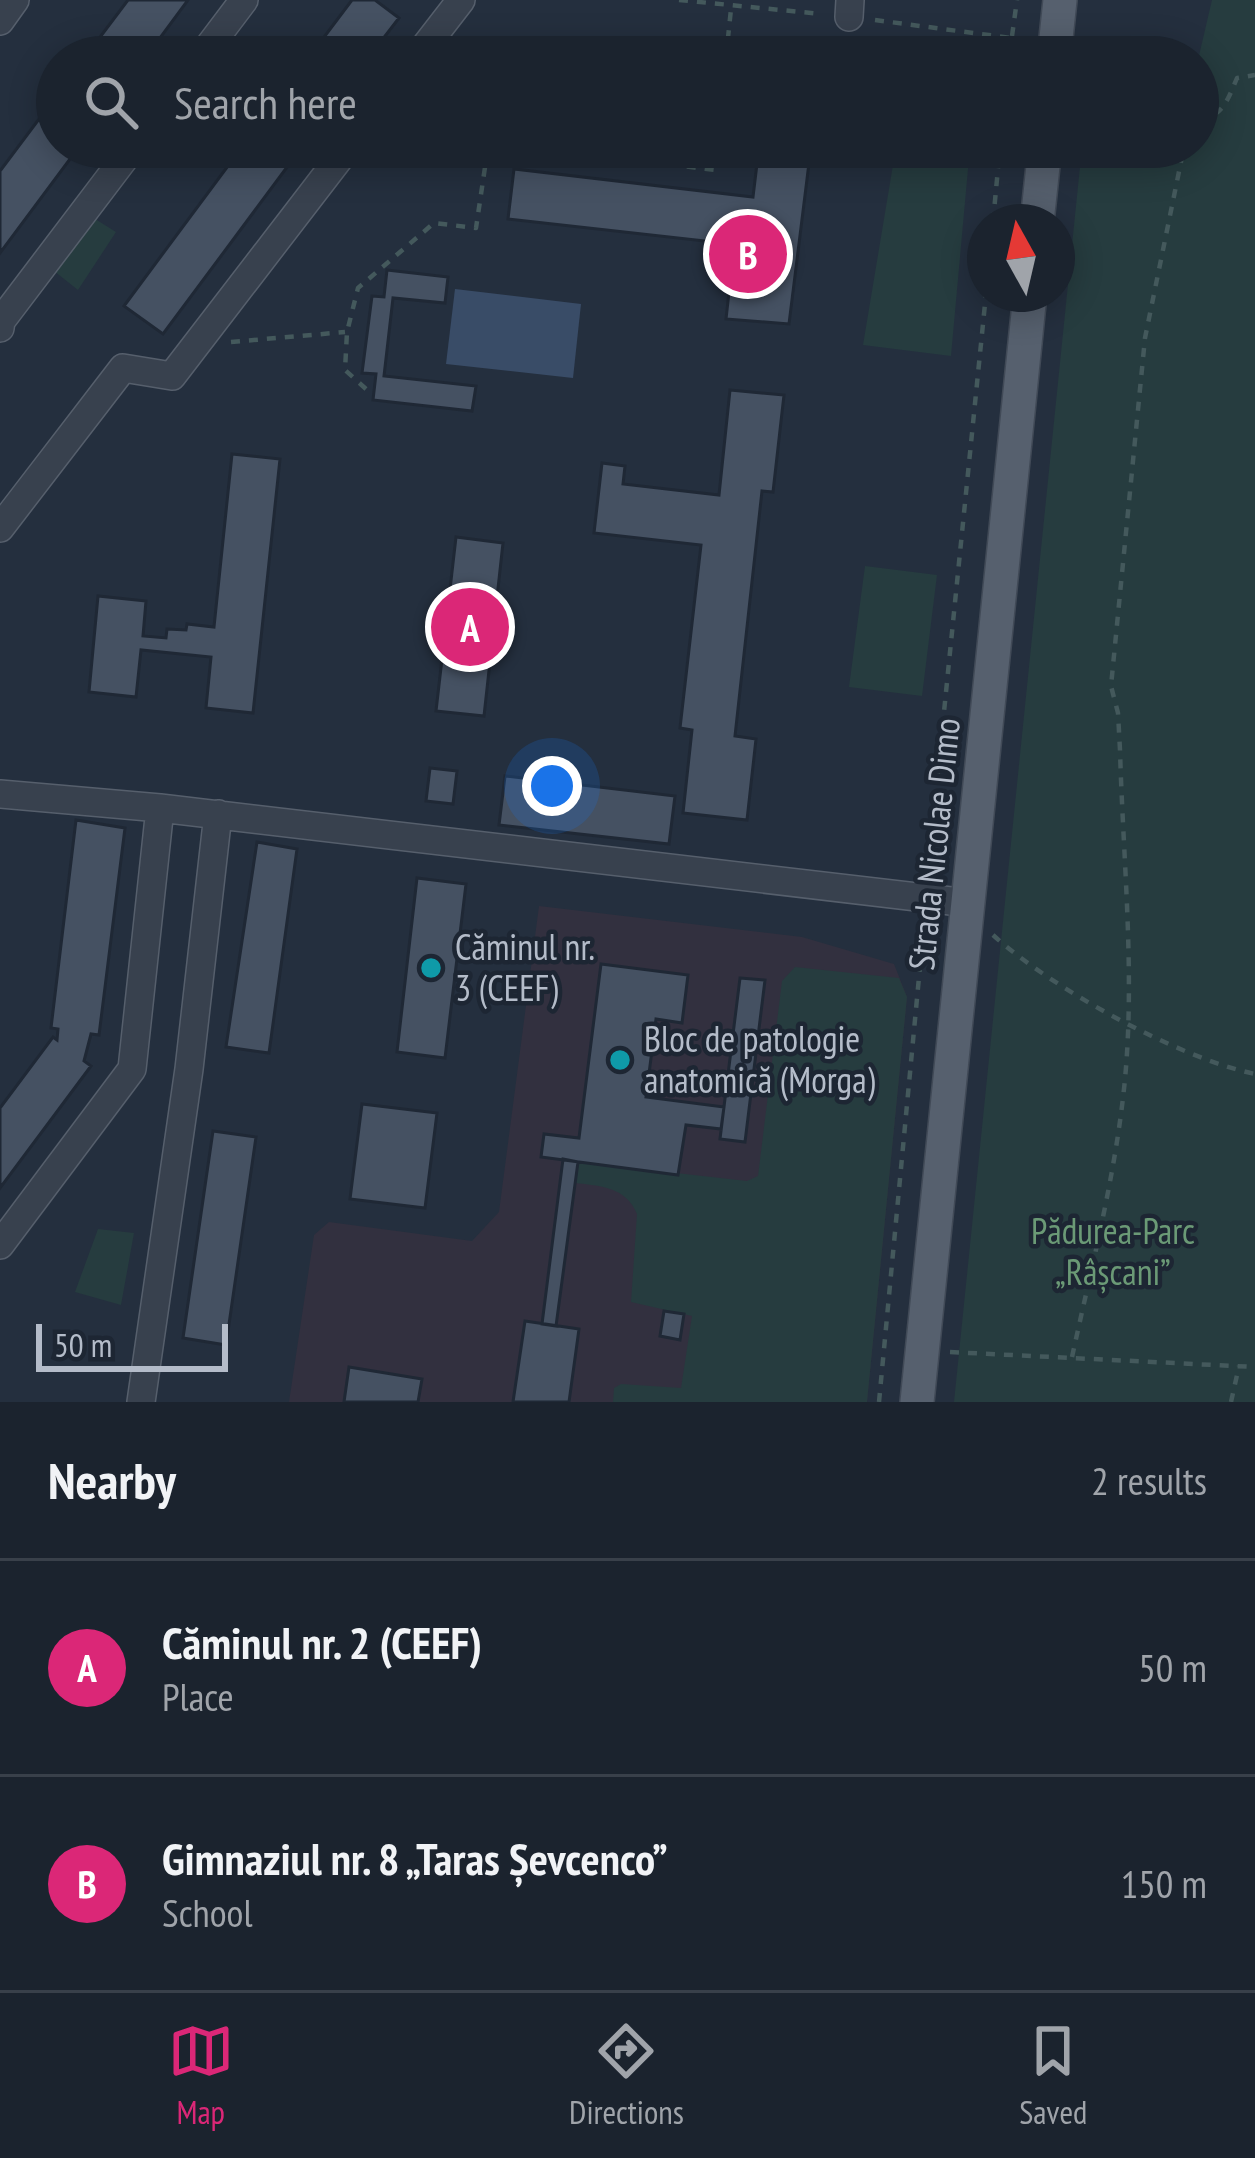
<!DOCTYPE html>
<html lang="en">
<head>
<meta charset="utf-8">
<style>
  body { margin:0; font-family:"PT Sans Narrow",sans-serif; background:#282f3a; color:#f1f3f6 }
  .compass { position:absolute; left:967px; top:204px; width:108px; height:108px; border-radius:50%; background:#1b232e; box-shadow:0 6px 30px #0003; rotate:352deg }
  .scale { position:absolute; left:36px; bottom:30px; width:192px; box-sizing:border-box; padding-left:12px; border:6px solid #b4bcc9; border-top:0; font-size:33px; line-height:42px; white-space:nowrap; color:#b4bcc9; -webkit-text-stroke:9px #1d2633; paint-order:stroke }
  .you { position:absolute; left:552px; top:786px; width:42px; height:42px; margin:-30px; border:9px solid #fff; border-radius:50%; background:#1a73e8; box-shadow:0 0 0 18px #1a73e833 }
  .badge { display:grid; place-items:center; width:78px; height:78px; border-radius:50%; background:#db2777; color:#fff; font-size:39px; font-weight:700 }
  .pin { position:absolute; translate:-50% -50%; border:6px solid #fff; box-shadow:0 3px 12px #0006 }
  .list { margin:0; padding:0; list-style:none }
  h2 { display:flex; justify-content:space-between; align-items:center; height:156px; margin:0; padding:0 48px; font-size:51px }
  h2 small { font-size:39px; font-weight:400; color:#a0a4aa }
  .list li { display:grid; grid-template-columns:78px 1fr auto; gap:36px; align-items:center; box-sizing:border-box; height:216px; padding:0 48px; border-top:3px solid #39404a }
  .list b { display:block; font-size:45px; white-space:nowrap }
  .list p { margin:0; font-size:39px; white-space:nowrap; color:#a0a4aa }
  .list em { font-size:39px; font-style:normal; color:#a0a4aa }
  .icon { flex:none; width:66px; height:66px; fill:none; stroke:currentColor; stroke-width:2; stroke-linecap:round; stroke-linejoin:round }
  .map { position:relative; flex:none; width:1255px; height:1402px; overflow:hidden }
  .search { position:absolute; background:#1b232e; box-shadow:0 6px 30px #0003; left:36px; right:36px; top:36px; height:132px; display:flex; align-items:center; gap:30px; box-sizing:border-box; padding:0 42px; border-radius:66px; color:#a0a4aa; font-size:45px }
  .sheet { height:588px; background:#1b232e }
  nav { display:flex; justify-content:space-around; align-items:center; box-sizing:border-box; height:168px; border-top:3px solid #39404a; background:#1b232e; font-size:33px; color:#a0a4aa }
  nav a { display:grid; justify-items:center; gap:6px }
  nav .on { color:#db2777 }
  .map>svg:first-child { display:block }
  .medical { fill:#32303f }
  .green { fill:#263c3f }
  .water { fill:#394c67 }
  .building { fill:#455162; stroke:#1f2835; stroke-width:3 }
  .lines { fill:none; stroke-linecap:round; stroke-linejoin:round }
  .minor-casing { stroke:#565f6c; stroke-width:30 }
  .major-casing { stroke:#414a57; stroke-width:36 }
  .path { stroke:#44595c; stroke-width:4.5; stroke-dasharray:9 9; stroke-linecap:butt }
  .minor { stroke:#38414e; stroke-width:27 }
  .major { stroke:#56606e; stroke-width:33 }
  .culture-dot { fill:#0f9aa8; stroke:#1d2633; stroke-width:4.5 }
  .labels { text-anchor:middle; stroke-width:9; stroke-linejoin:round; paint-order:stroke }
  .street-label { font-size:36px; fill:#b4bcc9; stroke:#1d2633 }
  .poi-label { font-size:36px; fill:#b4bcc9; stroke:#1d2633; text-anchor:start }
  .park-label { font-size:36px; fill:#6b9a76; stroke:#1d2633 }
</style>
</head>
<body>
<div class="map">
<svg width="1255" height="1402" viewBox="0 0 1255 1402">
  <rect width="100%" height="100%" fill="#242f3e"/>
  <path class="medical" d="M 539,906 L 802,937 L 894,964 L 907,997 L 867,1402 L 289,1402 L 314,1235 L 329,1222 L 472,1241 L 499,1212 Z"/>
  <path class="green" d="M 1212,0 L 1255,0 L 1255,1402 L 954,1402 L 1082,147 L 1198,147 L 1198,60 Z
    M 896,147 L 970,147 L 951,356 L 863,345 Z
    M 92,217 L 116,232 L 78,290 L 54,271 Z
    M 865,566 L 937,575 L 922,696 L 849,687 Z
    M 795,967 L 899,978 L 907,997 L 867,1402 L 613,1402 L 614,1388 L 621,1384 L 681,1388 L 692,1316 L 631,1302 L 637,1214 C 626,1187 601,1186 575,1183 L 578,1162 L 747,1181 L 758,1176 L 782,981 Z
    M 98,1229 L 134,1233 L 121,1305 L 75,1292 Z"/>
  <path class="water" d="M 455,289 L 581,304 L 573,378 L 446,364 Z"/>
  <path class="building" d="M 128,0 L 188,0 L 146,57 L 85,57 Z
    M 352,0 L 375,0 L 399,18 L 369,57 L 309,57 Z
    M 57,95 L 57,147 L 79,147 L 0,253 L 0,171 Z
    M 242,147 L 302,147 L 163,334 L 124,306 Z
    M 759,147 L 811,147 L 789,324 L 726,319 L 729,292 L 743,294 L 750,246 L 508,219 L 514,169 L 753,197 Z
    M 387,270 L 448,277 L 445,303 L 393,298 L 384,376 L 476,386 L 472,411 L 373,400 L 376,374 L 362,373 L 372,296 L 384,297 Z
    M 730,390 L 784,395 L 773,492 L 762,491 L 735,736 L 756,739 L 747,820 L 683,813 L 692,730 L 680,728 L 701,545 L 594,533 L 602,463 L 625,466 L 623,484 L 719,495 Z
    M 232,454 L 280,459 L 253,713 L 206,708 L 211,657 L 141,650 L 136,697 L 89,692 L 98,596 L 146,601 L 143,636 L 166,638 L 167,629 L 186,630 L 187,624 L 214,627 Z
    M 456,537 L 503,543 L 484,716 L 436,711 Z
    M 430,768 L 457,771 L 453,804 L 426,801 Z
    M 505,776 L 675,796 L 669,844 L 499,825 Z
    M 76,820 L 125,828 L 99,1035 L 91,1034 L 84,1061 L 91,1066 L 0,1188 L 0,1108 L 53,1037 L 57,1040 L 58,1029 L 51,1028 Z
    M 257,842 L 297,849 L 269,1053 L 226,1047 Z
    M 417,878 L 466,884 L 445,1058 L 397,1052 Z
    M 601,964 L 688,975 L 682,1023 L 656,1019 L 646,1097 L 724,1107 L 721,1129 L 686,1125 L 678,1175 L 541,1157 L 544,1134 L 579,1138 Z
    M 740,978 L 765,980 L 745,1142 L 720,1139 Z
    M 362,1104 L 437,1113 L 425,1208 L 350,1199 Z
    M 213,1131 L 256,1137 L 226,1345 L 183,1338 Z
    M 563,1159 L 578,1162 L 556,1326 L 542,1324 Z
    M 664,1311 L 684,1314 L 680,1340 L 660,1336 Z
    M 525,1321 L 579,1329 L 569,1402 L 513,1402 Z
    M 349,1367 L 422,1379 L 418,1402 L 344,1402 Z"/>
  <g class="lines">
    <defs>
      <path id="minor" d="M 849,17 L 850,0
        M 0,21 L 15,0
        M 201,57 L 244,0
        M 417,57 L 461,0
        M 0,328 L 1,321 L 133,147
        M 0,528 L 123,368 L 172,376 L 348,147
        M 0,794 L 160,808 L 968,903
        M 0,1245 L 132,1069 L 160,808
        M 141,1402 L 189,1069 L 218,814"/>
      <path id="major" d="M 1054,57 L 1060,0
        M 1037,222 L 1045,147
        M 917,1402 L 1030,294"/>
    </defs>
    <use href="#minor" class="minor-casing"/>
    <use href="#major" class="major-casing"/>
    <path class="path" d="M 679,0 L 822,14
      M 875,20 L 1011,38 L 1009,57
      M 1012,36 L 1017,0
      M 726,57 L 731,9
      M 1198,120 C 1223,117 1228,99 1237,78 L 1255,75
      M 526,147 L 715,170 L 717,147
      M 1070,155 L 1103,147
      M 993,222 L 1000,147
      M 231,342 L 345,332
      M 366,389 L 345,370 L 347,332 L 358,288 L 434,223 L 476,228 L 488,147
      M 928,871 L 986,294
      M 993,935 C 1051,988 1178,1058 1255,1074
      M 950,1352 L 1255,1367
      M 1072,1357 C 1092,1265 1116,1173 1125,1079 C 1135,971 1123,859 1120,750 L 1118,713 L 1111,686 L 1145,338 L 1184,147
      M 879,1402 L 924,924
      M 1231,1402 L 1239,1366"/>
    <use href="#minor" class="minor"/>
    <use href="#major" class="major"/>
  </g>
  <g class="culture-dot">
    <circle cx="431" cy="968" r="12"/>
    <circle cx="620" cy="1060" r="12"/>
  </g>
  <g class="labels">
    <g class="street-label">
      <text transform="translate(934 844) rotate(-84)" y="13">Strada Nicolae Dimo</text>
    </g>
    <g class="poi-label">
      <text x="455" y="960">Căminul nr.<tspan x="455" dy="41">3 (CEEF)</tspan></text>
      <text x="644" y="1052">Bloc de patologie<tspan x="644" dy="41">anatomică (Morga)</tspan></text>
    </g>
    <g class="park-label">
      <text x="1113" y="1244">Pădurea-Parc<tspan x="1113" dy="41">„Râșcani”</tspan></text>
    </g>
  </g>
</svg>
<svg class="compass" viewBox="-18 -18 36 36"><path d="M0-13l5 13h-10z" fill="#e53935"/><path d="M0 13l5-13h-10z" fill="#a0a4aa"/></svg>
<div class="scale">50 m</div>
<div class="you"></div>
<div class="pin badge" style="left:470px;top:627px">A</div>
<div class="pin badge" style="left:748px;top:254px">B</div>
<div class="search"><svg class="icon" aria-label="search" viewBox="0 0 24 24"><circle cx="10" cy="10" r="6"/><path d="M15 15l6 6"/></svg>Search here</div>
</div>
<section class="sheet">
<h2>Nearby<small>2 results</small></h2>
<ul class="list">
<li><span class="badge">A</span><div><b>Căminul nr. 2 (CEEF)</b><p>Place</p></div><em>50 m</em></li>
<li><span class="badge">B</span><div><b>Gimnaziul nr. 8 „Taras Șevcenco”</b><p>School</p></div><em>150 m</em></li>
</ul>
</section>
<nav>
<a class="on"><svg class="icon" aria-label="map" viewBox="0 0 24 24"><path d="M3 6l6-2 6 2 6-2v14l-6 2-6-2-6 2zM9 4v14M15 6v14"/></svg>Map</a>
<a><svg class="icon" aria-label="directions" viewBox="0 0 24 24"><path d="M12 3l9 9-9 9-9-9zM9 14v-3h6M13 9l2 2-2 2"/></svg>Directions</a>
<a><svg class="icon" aria-label="saved" viewBox="0 0 24 24"><path d="M7 4h10v16l-5-4-5 4z"/></svg>Saved</a>
</nav>
</body>
</html>
